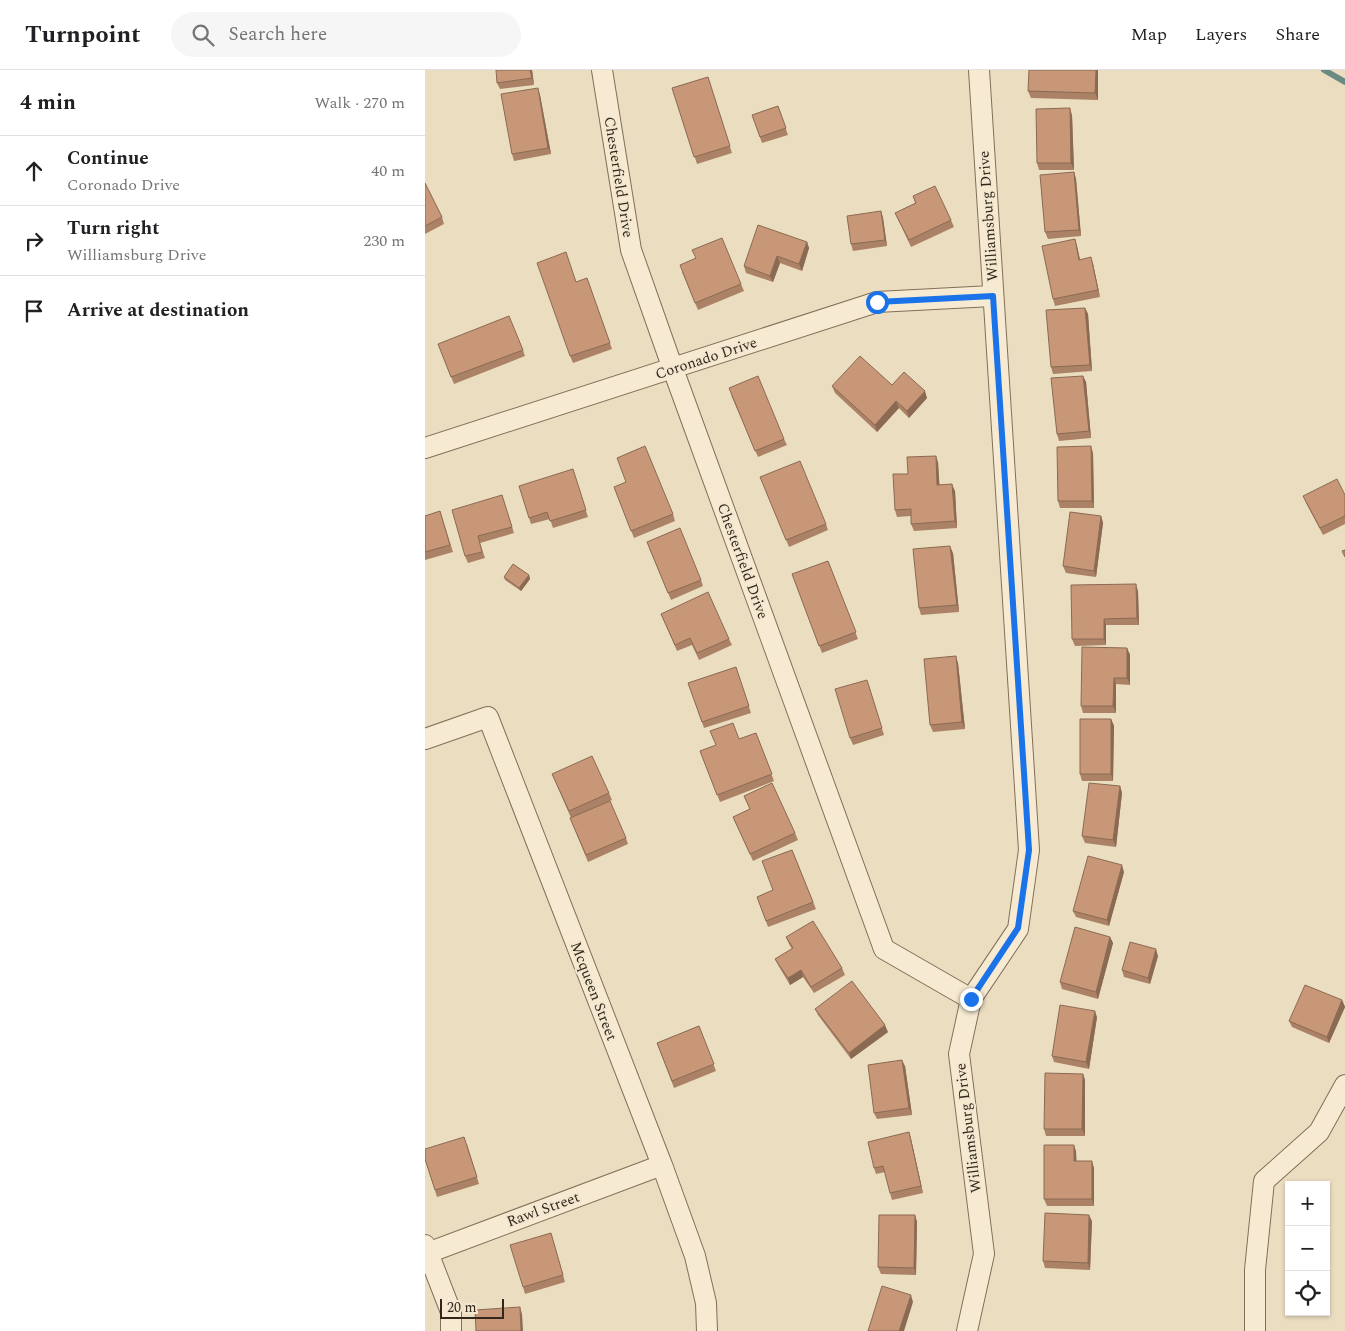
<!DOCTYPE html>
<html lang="en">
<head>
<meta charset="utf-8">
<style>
  body { margin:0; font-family:Spectral,serif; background:#f6f6f6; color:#202124 }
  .controls { position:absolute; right:15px; bottom:15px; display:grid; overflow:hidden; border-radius:0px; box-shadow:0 1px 4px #0004 }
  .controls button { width:45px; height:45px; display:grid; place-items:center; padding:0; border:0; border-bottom:1px solid #e0e0e0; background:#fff; color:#202124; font:25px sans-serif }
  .scale { position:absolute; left:15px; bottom:12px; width:64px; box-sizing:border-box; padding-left:5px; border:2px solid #33271d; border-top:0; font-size:14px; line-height:18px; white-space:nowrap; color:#33271d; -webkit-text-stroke:4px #f3e8cf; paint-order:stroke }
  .stop { position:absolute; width:15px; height:15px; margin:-11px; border:4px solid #1a73e8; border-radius:50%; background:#fff }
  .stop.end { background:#1a73e8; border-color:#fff; box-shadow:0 1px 5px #0008 }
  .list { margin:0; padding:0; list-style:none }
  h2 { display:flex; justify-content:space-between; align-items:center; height:65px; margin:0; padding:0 20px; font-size:21px }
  h2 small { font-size:16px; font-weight:400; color:#757577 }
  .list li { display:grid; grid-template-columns:32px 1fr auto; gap:15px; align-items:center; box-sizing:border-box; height:70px; padding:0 20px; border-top:1px solid #e0e0e0 }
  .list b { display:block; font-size:19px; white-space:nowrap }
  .list p { margin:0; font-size:16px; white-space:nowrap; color:#757577 }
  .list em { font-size:16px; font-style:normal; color:#757577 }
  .icon { flex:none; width:28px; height:28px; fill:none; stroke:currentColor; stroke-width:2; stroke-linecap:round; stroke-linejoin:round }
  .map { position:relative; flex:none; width:920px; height:1261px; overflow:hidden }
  header { display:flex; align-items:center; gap:30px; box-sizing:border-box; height:70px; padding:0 25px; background:#fff; border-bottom:1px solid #e0e0e0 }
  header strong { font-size:24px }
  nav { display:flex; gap:28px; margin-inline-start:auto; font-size:18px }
  .search { width:350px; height:45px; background:#f6f6f6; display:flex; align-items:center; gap:12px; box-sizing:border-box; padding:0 18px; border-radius:28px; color:#757577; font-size:19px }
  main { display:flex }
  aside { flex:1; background:#fff }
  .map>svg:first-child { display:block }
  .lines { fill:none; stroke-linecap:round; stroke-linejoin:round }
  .stream { stroke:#6a8a82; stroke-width:6 }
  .minor-casing { stroke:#826e59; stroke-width:22 }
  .minor { stroke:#f6ebd2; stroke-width:20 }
  .wall { fill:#ab8266 }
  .shaded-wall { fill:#8b6a53 }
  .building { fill:#c79777; stroke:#8b6a53 }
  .route { stroke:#1a73e8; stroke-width:6 }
  .labels { text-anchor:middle; stroke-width:4; stroke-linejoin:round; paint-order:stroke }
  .street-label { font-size:15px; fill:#33271d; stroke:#f3e8cf }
</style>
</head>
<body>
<header>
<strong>Turnpoint</strong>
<div class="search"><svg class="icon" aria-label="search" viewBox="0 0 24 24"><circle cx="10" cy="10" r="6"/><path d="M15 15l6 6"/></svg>Search here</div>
<nav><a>Map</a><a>Layers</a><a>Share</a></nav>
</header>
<main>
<aside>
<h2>4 min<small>Walk · 270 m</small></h2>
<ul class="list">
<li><svg class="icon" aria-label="ahead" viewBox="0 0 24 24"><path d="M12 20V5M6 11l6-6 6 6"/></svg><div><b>Continue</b><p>Coronado Drive</p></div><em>40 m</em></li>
<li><svg class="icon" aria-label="right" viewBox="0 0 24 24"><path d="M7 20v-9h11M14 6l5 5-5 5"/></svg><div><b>Turn right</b><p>Williamsburg Drive</p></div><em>230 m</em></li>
<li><svg class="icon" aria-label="arrive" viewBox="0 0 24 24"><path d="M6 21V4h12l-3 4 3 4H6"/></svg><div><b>Arrive at destination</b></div></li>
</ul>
</aside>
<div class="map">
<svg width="920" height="1261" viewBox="0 0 920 1261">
  <rect width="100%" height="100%" fill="#ebddc0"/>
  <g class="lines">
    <path class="stream" d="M 899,0 L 920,12"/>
    <defs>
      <path id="minor" d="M 177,0 L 206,180 L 248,299 L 459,879 L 546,929
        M 0,378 L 452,232 L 567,226
        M 0,669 L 63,647 L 237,1095 L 270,1186 L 281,1233 L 282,1261
        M 0,1175 L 26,1242 L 26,1261
        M 0,1184 L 237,1095
        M 542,1261 L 559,1184 L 534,984 L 546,929 L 593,859 L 604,780 L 554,0
        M 830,1261 L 830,1200 L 839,1111 L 894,1062 L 920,1015"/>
    </defs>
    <use href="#minor" class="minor-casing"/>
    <use href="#minor" class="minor"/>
  </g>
  <path class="wall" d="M 107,0 L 109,15 L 75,19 L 72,13 Z
    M 604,0 L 673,0 L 673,30 L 606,28 L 603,21 Z
    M 283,7 L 307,83 L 272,94 L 247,18 Z
    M 115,25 L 126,84 L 89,91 L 87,84 Z
    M 353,36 L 363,65 L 337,73 L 327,45 Z
    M 647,45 L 649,100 L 614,100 L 612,93 Z
    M 649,102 L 651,109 L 656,166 L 623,169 L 620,162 Z
    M 0,113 L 17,147 L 19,154 L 0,164 Z
    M 488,126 L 526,150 L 529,157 L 486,177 L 470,143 L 490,133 Z
    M 456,141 L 458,148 L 462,176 L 428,181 L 426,174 Z
    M 650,169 L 652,176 L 655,189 L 668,194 L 675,227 L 630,236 L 628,229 Z
    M 382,172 L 384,178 L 377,201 L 355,193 L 348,212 L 321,203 L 319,196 Z
    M 270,188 L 316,214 L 319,221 L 273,240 L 257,202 Z
    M 162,208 L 187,279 L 148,293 L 145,286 L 151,212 Z
    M 660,238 L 663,244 L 667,301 L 628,304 L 626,297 Z
    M 13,274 L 98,280 L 100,286 L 29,314 Z
    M 658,306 L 661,312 L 666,368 L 634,371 L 632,364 Z
    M 407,316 L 502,328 L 484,348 L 474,338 L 452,362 L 410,323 Z
    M 306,325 L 359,369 L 362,375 L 333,387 Z
    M 668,383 L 669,438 L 635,438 L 633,431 Z
    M 513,392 L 514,415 L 530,421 L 532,458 L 489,461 L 486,454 L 486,446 L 472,447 L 470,440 L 483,404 Z
    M 150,406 L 163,447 L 128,458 L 125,449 L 106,454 L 104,448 Z
    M 338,414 L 401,454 L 403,460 L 364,477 Z
    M 189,417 L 248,444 L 250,451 L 209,468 Z
    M 77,425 L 89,463 L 55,473 L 60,488 L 43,493 L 40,486 Z
    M 920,425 L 920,454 L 898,465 L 881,433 L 878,426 Z
    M 15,441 L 28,482 L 0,490 L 0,446 Z
    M 676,446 L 678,453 L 671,507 L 641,503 L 638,496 Z
    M 224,478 L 276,510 L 278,516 L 246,530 Z
    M 528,483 L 534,542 L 496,545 L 494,538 Z
    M 403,491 L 433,569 L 397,583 L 367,504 Z
    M 104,505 L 105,509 L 96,521 L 80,510 L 79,507 Z
    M 713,521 L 714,555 L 681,555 L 681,575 L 650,576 L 647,569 Z
    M 236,544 L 304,569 L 307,575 L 274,590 L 267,575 L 252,581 Z
    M 702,578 L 705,585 L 705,615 L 691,614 L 691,643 L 658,643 L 656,636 Z
    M 533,593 L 540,659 L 508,662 L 505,655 Z
    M 311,597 L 326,643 L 279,658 L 263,613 Z
    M 444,616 L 459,665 L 428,675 L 425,668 Z
    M 686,649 L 689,656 L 688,711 L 657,711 L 655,704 Z
    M 331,663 L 349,711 L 295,732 L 275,681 L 314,669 Z
    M 127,704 L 184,723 L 187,730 L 146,748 Z
    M 695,716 L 697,723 L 691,777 L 660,773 L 657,766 Z
    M 319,726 L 370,763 L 373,770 L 328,791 L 308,747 L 325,739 Z
    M 145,748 L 201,768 L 203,774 L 163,792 Z
    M 367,780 L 391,839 L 343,857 L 332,827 L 348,820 Z
    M 699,802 L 684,856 L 651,847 L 648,841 Z
    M 361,867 L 417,898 L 420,905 L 389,923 L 378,907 L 365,915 L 353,895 L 350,889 L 367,879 L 364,874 Z
    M 685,867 L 688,873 L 673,929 L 637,919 L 635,912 Z
    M 733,886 L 725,914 L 699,907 L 697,900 Z
    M 917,930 L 920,937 L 904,973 L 867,957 L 864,951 Z
    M 390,939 L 463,962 L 426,989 L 393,945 Z
    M 672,947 L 664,999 L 629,992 L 627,986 Z
    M 274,956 L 291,1001 L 249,1018 L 232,973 Z
    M 480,996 L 487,1045 L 452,1049 L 449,1043 Z
    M 658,1004 L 660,1010 L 660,1066 L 621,1066 L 619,1059 Z
    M 484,1062 L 486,1069 L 498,1123 L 467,1130 L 465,1123 L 460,1102 L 451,1104 L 449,1098 Z
    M 42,1074 L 54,1114 L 12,1127 L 0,1089 Z
    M 651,1081 L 651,1091 L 669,1098 L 669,1136 L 622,1136 L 619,1129 Z
    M 490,1145 L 492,1152 L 491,1205 L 456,1204 L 453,1197 Z
    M 667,1151 L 665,1200 L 620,1198 L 618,1191 Z
    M 128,1170 L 140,1212 L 100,1224 L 98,1217 Z"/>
  <path class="shaded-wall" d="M 105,0 L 107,0 L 109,15 L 107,8 Z
    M 671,0 L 673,0 L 673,30 L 670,23 Z
    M 113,18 L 115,25 L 126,84 L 123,78 Z
    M 645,38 L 647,45 L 649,100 L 646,93 Z
    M 649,102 L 651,109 L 656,166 L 654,160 Z
    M 456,141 L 458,148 L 462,176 L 460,170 Z
    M 650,169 L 652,176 L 656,196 L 654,190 Z
    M 382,172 L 384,178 L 377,201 L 374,194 Z
    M 352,186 L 355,193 L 348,212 L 345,206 Z
    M 666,187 L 668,194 L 675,227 L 673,220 Z
    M 660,238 L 663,244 L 667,301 L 665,295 Z
    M 658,306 L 661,312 L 666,368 L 664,361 Z
    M 500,321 L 502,328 L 484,348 L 482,341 Z
    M 471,331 L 474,338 L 452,362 L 450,355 Z
    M 666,376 L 668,383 L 669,438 L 667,431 Z
    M 511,386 L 513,392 L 515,422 L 512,415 Z
    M 527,414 L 530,421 L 532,458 L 530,451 Z
    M 676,446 L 678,453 L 671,507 L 669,501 Z
    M 525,476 L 528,483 L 534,542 L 532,535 Z
    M 104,505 L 105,509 L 96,521 L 94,518 Z
    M 711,514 L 713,521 L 714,555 L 712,548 Z
    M 679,549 L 681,555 L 681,575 L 679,569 Z
    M 702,578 L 705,585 L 705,615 L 702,608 Z
    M 531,586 L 533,593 L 540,659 L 537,652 Z
    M 689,608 L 691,614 L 691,643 L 688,636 Z
    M 686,649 L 689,656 L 688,711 L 686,704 Z
    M 695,716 L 697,723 L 691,777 L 688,770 Z
    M 697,795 L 699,802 L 684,856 L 682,850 Z
    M 685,867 L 688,873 L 673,929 L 671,922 Z
    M 731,879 L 733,886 L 725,914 L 723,908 Z
    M 376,900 L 378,907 L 365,915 L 363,908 Z
    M 917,930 L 920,937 L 904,973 L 902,967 Z
    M 670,941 L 672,947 L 664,999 L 661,992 Z
    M 460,955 L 463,962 L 426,989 L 424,983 Z
    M 477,990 L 480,996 L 487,1045 L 484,1038 Z
    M 658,1004 L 660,1010 L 660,1066 L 657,1059 Z
    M 484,1062 L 486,1069 L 498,1123 L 496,1116 Z
    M 649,1075 L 651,1081 L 652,1098 L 649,1091 Z
    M 667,1091 L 669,1098 L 669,1136 L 667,1129 Z
    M 490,1145 L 492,1152 L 491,1205 L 489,1198 Z
    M 664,1145 L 667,1151 L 665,1200 L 663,1193 Z
    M 486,1225 L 488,1232 L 479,1261 L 474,1261 Z
    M 95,1237 L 97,1244 L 98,1261 L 96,1261 Z"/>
  <path class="building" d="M 71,0 L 105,0 L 107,8 L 72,13 Z
    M 604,0 L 671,0 L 670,23 L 603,21 Z
    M 283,7 L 305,76 L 269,87 L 247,18 Z
    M 113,18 L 123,78 L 87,84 L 76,24 Z
    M 353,36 L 361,58 L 335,67 L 327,45 Z
    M 645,38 L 646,93 L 612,93 L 611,39 Z
    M 649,102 L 654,160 L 620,162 L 615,105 Z
    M 0,113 L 17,147 L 0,156 Z
    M 510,116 L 526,150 L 484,170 L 470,143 L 491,133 L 488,126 Z
    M 456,141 L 460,170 L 426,174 L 422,146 Z
    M 333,155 L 382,172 L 374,194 L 352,186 L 345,206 L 319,196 Z
    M 297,168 L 316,214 L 270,233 L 255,195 L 271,188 L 267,180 Z
    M 650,169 L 654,190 L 666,187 L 673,220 L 628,229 L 617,176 Z
    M 141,182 L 151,212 L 162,208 L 185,273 L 145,286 L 112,193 Z
    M 660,238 L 665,295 L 626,297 L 621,240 Z
    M 84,246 L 98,280 L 26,307 L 13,274 Z
    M 435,286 L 467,315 L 479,302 L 500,321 L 482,341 L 471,331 L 450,355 L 407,316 Z
    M 333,306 L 359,369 L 330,381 L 304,318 Z
    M 658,306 L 664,361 L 632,364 L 626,308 Z
    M 220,376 L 248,444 L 206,461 L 189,417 L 201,412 L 192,388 Z
    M 666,376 L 667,431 L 633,431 L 632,377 Z
    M 511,386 L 512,415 L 527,414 L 530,451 L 486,454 L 486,439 L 470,440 L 468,404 L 483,404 L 482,387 Z
    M 375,391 L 401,454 L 361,470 L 335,407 Z
    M 148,399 L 161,440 L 125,451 L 122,442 L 104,448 L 94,416 Z
    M 912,409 L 920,425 L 920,446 L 895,458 L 878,426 Z
    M 77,425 L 87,457 L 53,466 L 57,482 L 40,486 L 27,440 Z
    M 15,441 L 25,475 L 0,482 L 0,446 Z
    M 645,442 L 676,446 L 669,501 L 638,496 Z
    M 255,458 L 276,510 L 243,523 L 222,472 Z
    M 525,476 L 532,535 L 494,538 L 488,479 Z
    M 920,480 L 920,487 L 917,481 Z
    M 403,491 L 431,562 L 394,576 L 367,504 Z
    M 88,494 L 104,505 L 94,518 L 79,507 Z
    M 711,514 L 712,548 L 679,549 L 679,569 L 647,569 L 646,515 Z
    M 283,522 L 304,569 L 272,583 L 265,568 L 250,575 L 236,544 Z
    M 657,577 L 702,578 L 702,608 L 689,608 L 688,636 L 656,636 Z
    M 531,586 L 537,652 L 505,655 L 499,589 Z
    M 311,597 L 324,636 L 277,652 L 263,613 Z
    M 442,610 L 457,658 L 425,668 L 410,619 Z
    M 655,649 L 686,649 L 686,704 L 655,704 Z
    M 308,653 L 314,669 L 331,663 L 347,704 L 292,725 L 275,681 L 291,675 L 285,661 Z
    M 167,686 L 184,723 L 144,741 L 127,704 Z
    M 347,713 L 370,763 L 325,784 L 308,747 L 325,739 L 319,726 Z
    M 664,713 L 695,716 L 688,770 L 657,766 Z
    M 185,731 L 201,768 L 161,785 L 145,748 Z
    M 367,780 L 388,832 L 341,851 L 332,827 L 348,820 L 337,791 Z
    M 663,786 L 697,795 L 682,850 L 648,841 Z
    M 388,851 L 417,898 L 386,917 L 376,900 L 363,908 L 350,889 L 368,878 L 361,867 Z
    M 650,857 L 685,867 L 671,922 L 635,912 Z
    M 705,872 L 731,879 L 723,908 L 697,900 Z
    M 427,911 L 460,955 L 424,983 L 390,939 Z
    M 880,915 L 917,930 L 902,967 L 864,951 Z
    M 635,935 L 670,941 L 661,992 L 627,986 Z
    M 274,956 L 289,994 L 247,1011 L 232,973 Z
    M 477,990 L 484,1038 L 449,1043 L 443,995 Z
    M 620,1003 L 658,1004 L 657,1059 L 619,1059 Z
    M 484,1062 L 496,1116 L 465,1123 L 458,1096 L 449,1098 L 443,1072 Z
    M 39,1067 L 52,1107 L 10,1120 L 0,1089 L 0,1079 Z
    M 619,1075 L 649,1075 L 649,1091 L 667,1091 L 667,1129 L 619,1129 Z
    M 620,1143 L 664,1145 L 663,1193 L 618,1191 Z
    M 454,1145 L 490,1145 L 489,1198 L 453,1197 Z
    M 126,1163 L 138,1205 L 98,1217 L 85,1175 Z
    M 457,1216 L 486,1225 L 474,1261 L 443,1261 Z
    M 95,1237 L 96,1261 L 51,1261 L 50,1240 Z"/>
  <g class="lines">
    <path class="route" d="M 452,232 L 568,226 L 604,780 L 593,858 L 546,929"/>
  </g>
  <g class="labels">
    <g class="street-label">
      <text transform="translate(194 107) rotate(81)" y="5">Chesterfield Drive</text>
      <text transform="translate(563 146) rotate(-94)" y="5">Williamsburg Drive</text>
      <text transform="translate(281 288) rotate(-18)" y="5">Coronado Drive</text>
      <text transform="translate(318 491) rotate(70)" y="5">Chesterfield Drive</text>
      <text transform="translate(169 921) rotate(69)" y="5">Mcqueen Street</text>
      <text transform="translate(543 1058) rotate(-97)" y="5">Williamsburg Drive</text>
      <text transform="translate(118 1139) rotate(-20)" y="5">Rawl Street</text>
    </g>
  </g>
</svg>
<div class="controls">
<button>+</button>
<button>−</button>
<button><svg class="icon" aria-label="locate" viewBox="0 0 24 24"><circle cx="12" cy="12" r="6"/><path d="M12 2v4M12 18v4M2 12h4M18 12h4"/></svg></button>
</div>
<div class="scale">20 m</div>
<div class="stop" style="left:452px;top:232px"></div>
<div class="stop end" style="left:546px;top:929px"></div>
</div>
</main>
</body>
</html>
